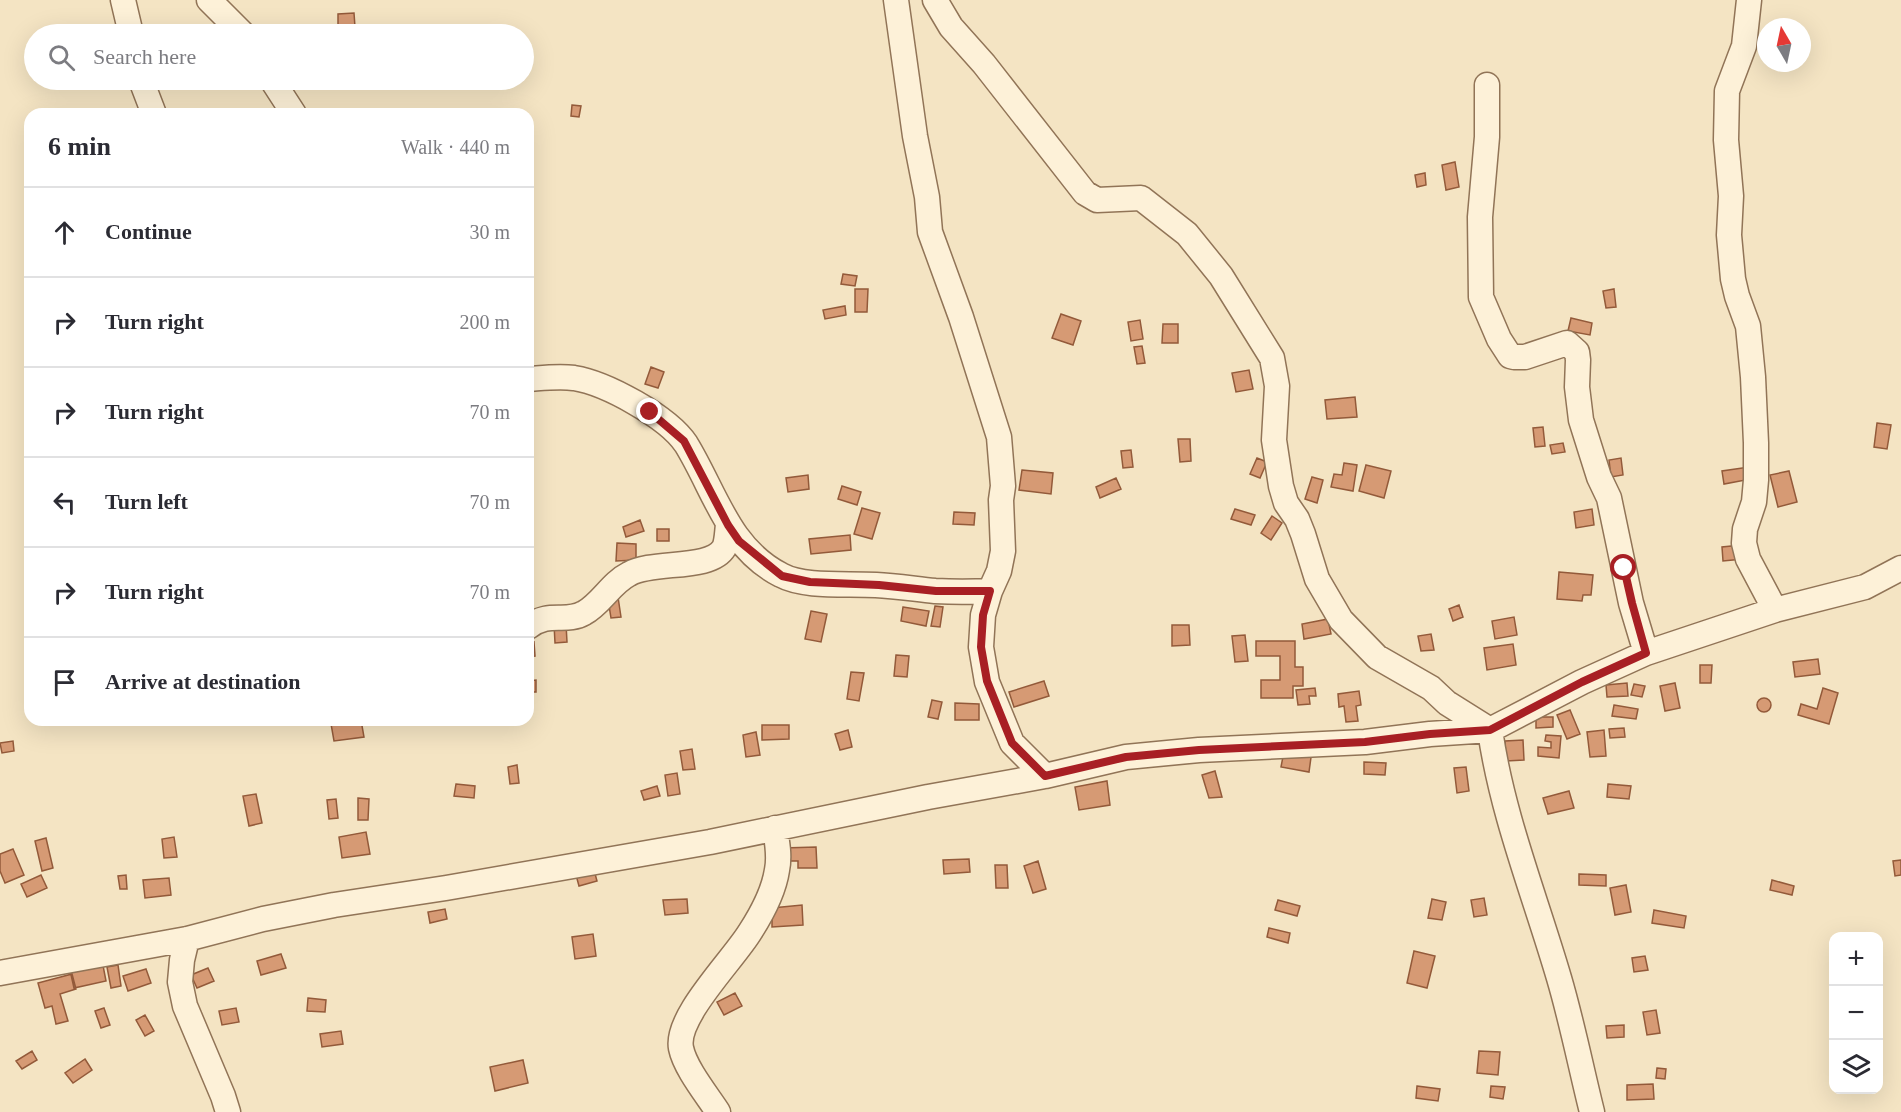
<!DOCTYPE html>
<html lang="en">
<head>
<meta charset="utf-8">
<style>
  body { margin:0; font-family:"Times New Roman",serif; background:#f7f7f7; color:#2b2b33 }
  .controls { position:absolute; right:18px; bottom:18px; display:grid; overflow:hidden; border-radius:12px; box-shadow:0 6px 24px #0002 }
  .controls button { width:54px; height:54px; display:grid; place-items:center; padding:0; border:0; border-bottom:2px solid #e1e1e2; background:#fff; color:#2b2b33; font:30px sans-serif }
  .compass { position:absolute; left:1757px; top:18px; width:54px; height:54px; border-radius:50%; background:#fff; box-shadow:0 6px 24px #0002; rotate:351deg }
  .stop { position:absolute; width:18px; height:18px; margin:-14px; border:4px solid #a81f24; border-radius:50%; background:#fff }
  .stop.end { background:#a81f24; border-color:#fff; box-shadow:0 2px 6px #0008 }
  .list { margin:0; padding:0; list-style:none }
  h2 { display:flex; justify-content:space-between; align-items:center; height:78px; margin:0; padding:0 24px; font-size:26px }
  h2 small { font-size:20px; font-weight:400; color:#7c7c81 }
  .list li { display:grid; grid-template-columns:39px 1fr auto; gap:18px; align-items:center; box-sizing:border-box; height:90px; padding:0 24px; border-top:2px solid #e1e1e2 }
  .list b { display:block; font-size:22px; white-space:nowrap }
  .list em { font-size:20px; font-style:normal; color:#7c7c81 }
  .icon { flex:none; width:33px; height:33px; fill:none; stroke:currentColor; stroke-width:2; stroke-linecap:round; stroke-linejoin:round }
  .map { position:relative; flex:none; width:1901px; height:1112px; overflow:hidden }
  .search { position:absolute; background:#fff; box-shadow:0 6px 24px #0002; left:24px; top:24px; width:510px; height:66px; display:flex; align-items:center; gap:15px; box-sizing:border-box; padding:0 21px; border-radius:33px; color:#7c7c81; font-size:22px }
  .panel { position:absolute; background:#fff; box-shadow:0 6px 24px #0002; left:24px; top:108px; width:510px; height:618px; border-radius:18px }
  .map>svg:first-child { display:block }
  .building { fill:#d69a74; stroke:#935a3a; stroke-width:1.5 }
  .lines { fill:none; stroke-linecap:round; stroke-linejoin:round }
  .minor-casing { stroke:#917457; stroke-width:27 }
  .minor { stroke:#fdf1d8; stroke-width:24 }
  .route { stroke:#a81f24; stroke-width:8 }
</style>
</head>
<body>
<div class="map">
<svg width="1901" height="1112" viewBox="0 0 1901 1112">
  <rect width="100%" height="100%" fill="#f4e4c3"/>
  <path class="building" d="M 354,13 L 355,27 L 338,28 L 338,14 Z
    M 572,105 L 581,106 L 579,117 L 571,116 Z
    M 1455,162 L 1459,187 L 1446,190 L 1442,165 Z
    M 1425,173 L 1426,185 L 1417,187 L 1415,175 Z
    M 843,274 L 857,276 L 855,286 L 841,284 Z
    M 855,289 L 868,289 L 867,312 L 855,312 Z
    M 1614,289 L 1616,307 L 1606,308 L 1603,291 Z
    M 845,306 L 846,315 L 825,319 L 823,310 Z
    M 1061,314 L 1081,321 L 1073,345 L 1052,338 Z
    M 1571,318 L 1592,323 L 1590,335 L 1568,331 Z
    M 1140,320 L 1143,339 L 1131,341 L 1128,322 Z
    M 1163,324 L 1178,324 L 1178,343 L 1162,343 Z
    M 1142,346 L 1145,363 L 1137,364 L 1134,347 Z
    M 651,367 L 664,372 L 658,388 L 645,384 Z
    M 1249,370 L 1253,389 L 1236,392 L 1232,373 Z
    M 1355,397 L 1357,417 L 1327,419 L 1325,400 Z
    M 1877,423 L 1891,425 L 1887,449 L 1874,447 Z
    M 1543,427 L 1545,446 L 1535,447 L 1533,428 Z
    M 1178,439 L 1190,439 L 1191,461 L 1180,462 Z
    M 1563,443 L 1565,452 L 1552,454 L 1550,445 Z
    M 1131,450 L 1133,467 L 1123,468 L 1121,451 Z
    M 1257,458 L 1267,462 L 1260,478 L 1250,474 Z
    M 1621,458 L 1623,475 L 1611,477 L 1609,460 Z
    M 1344,463 L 1357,465 L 1353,491 L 1331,487 L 1334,474 L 1342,475 Z
    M 1366,465 L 1391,471 L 1384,498 L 1359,491 Z
    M 1749,467 L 1751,479 L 1724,484 L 1722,471 Z
    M 1022,470 L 1053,473 L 1051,494 L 1019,490 Z
    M 1789,471 L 1797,502 L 1778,507 L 1770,475 Z
    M 808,475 L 809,489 L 788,492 L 786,478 Z
    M 1312,477 L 1323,480 L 1317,503 L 1305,499 Z
    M 1116,478 L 1121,489 L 1100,498 L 1096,487 Z
    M 842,486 L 861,492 L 857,505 L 838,499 Z
    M 862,508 L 880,513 L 872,539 L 854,534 Z
    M 1235,509 L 1255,515 L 1251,525 L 1231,519 Z
    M 1592,509 L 1594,525 L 1576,528 L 1574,512 Z
    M 954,512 L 975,513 L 974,525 L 953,524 Z
    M 1272,516 L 1282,523 L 1271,540 L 1261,533 Z
    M 640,520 L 644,531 L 626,537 L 623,527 Z
    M 657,529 L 669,529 L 669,541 L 657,541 Z
    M 850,535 L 851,550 L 811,554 L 809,539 Z
    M 617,543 L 636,544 L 636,560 L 616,561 Z
    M 1741,545 L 1743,559 L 1723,561 L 1722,547 Z
    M 1559,572 L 1593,575 L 1591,595 L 1583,595 L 1582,601 L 1557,599 Z
    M 618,597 L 621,617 L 611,618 L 608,599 Z
    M 1459,605 L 1463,617 L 1453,621 L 1449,609 Z
    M 935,606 L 943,607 L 940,627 L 931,626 Z
    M 903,607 L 929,611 L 926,626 L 901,621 Z
    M 811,611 L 827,614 L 821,642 L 805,639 Z
    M 1514,617 L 1517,635 L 1495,639 L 1492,621 Z
    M 1328,619 L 1331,634 L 1304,639 L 1302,624 Z
    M 554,624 L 566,624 L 567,642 L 555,643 Z
    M 1172,625 L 1189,625 L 1190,645 L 1172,646 Z
    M 1431,634 L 1434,650 L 1421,651 L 1418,636 Z
    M 1245,635 L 1248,661 L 1235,662 L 1232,636 Z
    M 1256,641 L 1295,641 L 1295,667 L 1303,667 L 1303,686 L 1293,686 L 1293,698 L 1261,698 L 1261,680 L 1280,680 L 1280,656 L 1256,656 Z
    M 534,642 L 535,656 L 528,657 L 528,643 Z
    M 1513,644 L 1516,665 L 1487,670 L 1484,648 Z
    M 896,655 L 909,656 L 907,677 L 894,676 Z
    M 1818,659 L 1820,674 L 1795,677 L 1793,662 Z
    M 1700,665 L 1712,665 L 1711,683 L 1700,683 Z
    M 851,672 L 864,673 L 859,701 L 847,699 Z
    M 536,680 L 536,692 L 528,692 L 528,681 Z
    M 1044,681 L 1049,696 L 1014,707 L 1009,692 Z
    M 1627,683 L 1628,696 L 1607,697 L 1606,685 Z
    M 1675,683 L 1680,708 L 1665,711 L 1660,686 Z
    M 1634,684 L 1645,686 L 1642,697 L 1631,695 Z
    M 1315,688 L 1316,696 L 1309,696 L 1310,704 L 1298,705 L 1296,690 Z
    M 1823,688 L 1838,693 L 1829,724 L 1798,715 L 1801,704 L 1817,709 Z
    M 1359,691 L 1361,705 L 1356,706 L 1358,721 L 1346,722 L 1344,706 L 1339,707 L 1338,694 Z
    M1757 705a7 7 0 1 1 14 0a7 7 0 1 1-14 0Z
    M 932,700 L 942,702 L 938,719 L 928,717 Z
    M 955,703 L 979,704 L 979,720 L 955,720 Z
    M 1614,705 L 1638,709 L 1636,719 L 1612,716 Z
    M 1570,710 L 1580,734 L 1567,739 L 1557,715 Z
    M 1536,717 L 1553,717 L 1553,727 L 1536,728 Z
    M 361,720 L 364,737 L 334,741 L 331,724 Z
    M 762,725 L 789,725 L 789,739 L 762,740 Z
    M 1624,728 L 1625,737 L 1610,738 L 1609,729 Z
    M 848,730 L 852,747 L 840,750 L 835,734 Z
    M 1604,730 L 1606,756 L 1590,757 L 1587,732 Z
    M 756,732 L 760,755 L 746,757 L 743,735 Z
    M 1546,735 L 1561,736 L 1559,758 L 1538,756 L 1538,747 L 1551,748 L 1551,742 L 1545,741 Z
    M 1523,740 L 1524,760 L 1506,761 L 1505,741 Z
    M 13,741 L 14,751 L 2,753 L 0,743 Z
    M 1285,746 L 1312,750 L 1309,772 L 1281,767 Z
    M 692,749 L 695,769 L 683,770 L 680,751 Z
    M 1364,762 L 1386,763 L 1385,775 L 1364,774 Z
    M 517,765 L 519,783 L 510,784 L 508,767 Z
    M 1466,767 L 1469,791 L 1457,793 L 1454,768 Z
    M 1215,771 L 1222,797 L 1209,798 L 1202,775 Z
    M 677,773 L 680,794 L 668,796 L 665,775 Z
    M 1107,781 L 1110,805 L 1079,810 L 1075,787 Z
    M 456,784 L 475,786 L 474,798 L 454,796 Z
    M 1608,784 L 1631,786 L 1629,799 L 1607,797 Z
    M 657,786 L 660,796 L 644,800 L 641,791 Z
    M 1569,791 L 1574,808 L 1548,814 L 1543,798 Z
    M 256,794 L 262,823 L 249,826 L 243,796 Z
    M 358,798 L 369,799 L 368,820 L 358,820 Z
    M 336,799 L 338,818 L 329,819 L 327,800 Z
    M 366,832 L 370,854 L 342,858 L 339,837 Z
    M 174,837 L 177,857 L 164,858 L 162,839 Z
    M 46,838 L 53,868 L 42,871 L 35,841 Z
    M 816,847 L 817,868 L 798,868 L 798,861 L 783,861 L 783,848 Z
    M 13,849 L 24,875 L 5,883 L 0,871 L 0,854 Z
    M 969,859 L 970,872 L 944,874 L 943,860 Z
    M 1901,860 L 1901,875 L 1895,876 L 1893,861 Z
    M 1038,861 L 1046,889 L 1033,893 L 1024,866 Z
    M 995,865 L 1007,865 L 1008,888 L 996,888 Z
    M 594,870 L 597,881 L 579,886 L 576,875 Z
    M 1579,874 L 1606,875 L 1606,886 L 1579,885 Z
    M 41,875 L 47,888 L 27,897 L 21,884 Z
    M 126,875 L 127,889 L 120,889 L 118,876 Z
    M 169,878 L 171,895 L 145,898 L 143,880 Z
    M 1772,880 L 1794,886 L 1792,895 L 1770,890 Z
    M 1626,885 L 1631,912 L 1615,915 L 1610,888 Z
    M 1484,898 L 1487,915 L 1474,917 L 1471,900 Z
    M 687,899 L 688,913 L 665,915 L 663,900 Z
    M 1432,899 L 1446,902 L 1442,920 L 1428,918 Z
    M 1278,900 L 1300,906 L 1297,916 L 1275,910 Z
    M 802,905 L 803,925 L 772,927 L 772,908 Z
    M 445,909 L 447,919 L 430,923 L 428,912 Z
    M 1654,910 L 1686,916 L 1684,928 L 1652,923 Z
    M 1269,928 L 1290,933 L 1288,943 L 1267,937 Z
    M 593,934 L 596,956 L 575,959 L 572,937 Z
    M 100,950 L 106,981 L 74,988 L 70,970 Z
    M 1414,951 L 1435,956 L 1427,988 L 1407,983 Z
    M 281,954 L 286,968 L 261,975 L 257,961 Z
    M 1645,956 L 1648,970 L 1634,972 L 1632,958 Z
    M 118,965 L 121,986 L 111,988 L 107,967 Z
    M 208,968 L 214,981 L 197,988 L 191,975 Z
    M 146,969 L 151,983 L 128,991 L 123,976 Z
    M 72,974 L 76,989 L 60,994 L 68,1021 L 56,1024 L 52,1006 L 45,1008 L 38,983 Z
    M 735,993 L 742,1006 L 724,1015 L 717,1002 Z
    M 308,998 L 326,1000 L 325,1012 L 307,1011 Z
    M 104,1008 L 110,1025 L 101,1028 L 95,1011 Z
    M 236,1008 L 239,1022 L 222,1025 L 219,1011 Z
    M 1656,1010 L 1660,1033 L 1647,1035 L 1643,1012 Z
    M 145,1015 L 154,1031 L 145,1036 L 136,1020 Z
    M 1624,1025 L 1624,1037 L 1607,1038 L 1606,1026 Z
    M 341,1031 L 343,1044 L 322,1047 L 320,1034 Z
    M 32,1051 L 37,1060 L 22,1069 L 16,1061 Z
    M 1479,1051 L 1500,1052 L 1498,1075 L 1477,1073 Z
    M 85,1059 L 92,1070 L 73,1083 L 65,1073 Z
    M 523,1060 L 528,1083 L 495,1091 L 490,1067 Z
    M 1657,1068 L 1666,1069 L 1665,1079 L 1656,1078 Z
    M 1653,1084 L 1654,1099 L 1627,1100 L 1627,1085 Z
    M 1417,1086 L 1440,1089 L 1438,1101 L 1416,1098 Z
    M 1491,1086 L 1505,1087 L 1503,1099 L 1490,1097 Z"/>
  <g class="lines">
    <defs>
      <path id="minor" d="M 123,0 L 131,34
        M 209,0 L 243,34
        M 896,0 L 915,136 L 927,197 L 930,232 L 961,317 L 999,437 L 1003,486 L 1001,500 L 1003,551 L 999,571 L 990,591 L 983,615 L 981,647 L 987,682 L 1012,743 L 1045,776
        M 935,0 L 951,27 L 984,64 L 1085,193 L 1097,200 L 1141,198 L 1187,234 L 1221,276 L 1272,358 L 1277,386 L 1274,440 L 1281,486 L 1286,503 L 1297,519 L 1303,534 L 1317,579 L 1341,620 L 1377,657 L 1431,688 L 1447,703 L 1490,730 C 1502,815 1535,896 1559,978 C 1572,1022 1581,1068 1592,1112
        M 1749,0 L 1744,46 L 1727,91 L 1726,140 L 1731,196 L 1729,235 L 1733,279 L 1737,296 L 1748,326 L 1753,377 L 1756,443 L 1756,480 L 1754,502 L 1745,529 L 1744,543 L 1748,559 L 1775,610
        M 141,80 L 154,114
        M 272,80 L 294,114
        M 1487,85 L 1487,137 L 1480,217 L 1481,297 L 1499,339 L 1510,356 L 1514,357 L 1525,357 L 1567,343 L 1577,352 L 1578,360 L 1577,387 L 1581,420 L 1599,477 L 1609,498 L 1631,603 L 1646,653
        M 528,379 C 543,378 559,376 574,378 C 606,383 668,417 686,444 C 715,491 728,548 781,575 C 805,588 848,583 876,585 C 895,586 915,589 935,591 C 953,592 971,592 990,591
        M 528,627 C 550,610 565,624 584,613 C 601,604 611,583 629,574 C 653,560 710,571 724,548 C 727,542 727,532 728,525
        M 187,939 L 182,960 L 180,982 L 185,1006 L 223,1096 L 228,1112
        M 0,973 L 187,939 L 263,919 L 334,905 L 446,888 L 710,842 L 928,797 L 1045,776 L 1126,757 L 1199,750 L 1365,742 L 1430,734 L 1490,730 L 1582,682 L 1646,653 L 1775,610 L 1865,587 L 1901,568
        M 718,1112 C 707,1095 685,1068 681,1048 C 675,1017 733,960 750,932 C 761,915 774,890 777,870 C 780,856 777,842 775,828"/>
    </defs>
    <use href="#minor" class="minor-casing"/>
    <use href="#minor" class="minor"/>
  </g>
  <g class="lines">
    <path class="route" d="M 650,412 L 684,441 L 728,525 L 739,541 L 782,576 L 810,582 L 879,585 L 936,591 L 990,591 L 983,615 L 981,647 L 987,681 L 1012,743 L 1045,776 L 1126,757 L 1199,750 L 1365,742 L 1430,734 L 1490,730 L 1582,682 L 1646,653 L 1632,603 L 1624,568"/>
  </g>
</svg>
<div class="controls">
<button>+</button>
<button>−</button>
<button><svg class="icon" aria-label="layers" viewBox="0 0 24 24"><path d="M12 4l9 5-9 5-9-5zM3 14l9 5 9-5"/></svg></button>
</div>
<svg class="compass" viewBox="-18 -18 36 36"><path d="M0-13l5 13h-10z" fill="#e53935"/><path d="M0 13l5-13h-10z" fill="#7c7c81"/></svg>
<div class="stop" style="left:1624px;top:568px"></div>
<div class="stop end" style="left:650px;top:412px"></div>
<div class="search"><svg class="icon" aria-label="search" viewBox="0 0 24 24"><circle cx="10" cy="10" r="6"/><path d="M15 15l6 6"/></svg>Search here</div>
<section class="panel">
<h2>6 min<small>Walk · 440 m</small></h2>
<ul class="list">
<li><svg class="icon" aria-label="ahead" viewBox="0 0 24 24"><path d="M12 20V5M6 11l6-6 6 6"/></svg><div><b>Continue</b></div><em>30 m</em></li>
<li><svg class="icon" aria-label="right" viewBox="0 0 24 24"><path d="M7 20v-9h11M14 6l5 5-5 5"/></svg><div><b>Turn right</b></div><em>200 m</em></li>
<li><svg class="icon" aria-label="right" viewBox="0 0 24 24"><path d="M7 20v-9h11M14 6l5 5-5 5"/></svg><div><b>Turn right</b></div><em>70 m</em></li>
<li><svg class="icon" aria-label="left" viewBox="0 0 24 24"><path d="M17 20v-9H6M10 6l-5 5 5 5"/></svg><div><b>Turn left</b></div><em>70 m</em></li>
<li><svg class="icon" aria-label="right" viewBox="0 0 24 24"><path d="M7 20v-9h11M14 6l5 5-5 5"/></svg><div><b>Turn right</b></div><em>70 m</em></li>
<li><svg class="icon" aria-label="arrive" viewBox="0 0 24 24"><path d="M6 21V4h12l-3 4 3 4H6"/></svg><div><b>Arrive at destination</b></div></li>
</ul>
</section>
</div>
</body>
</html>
